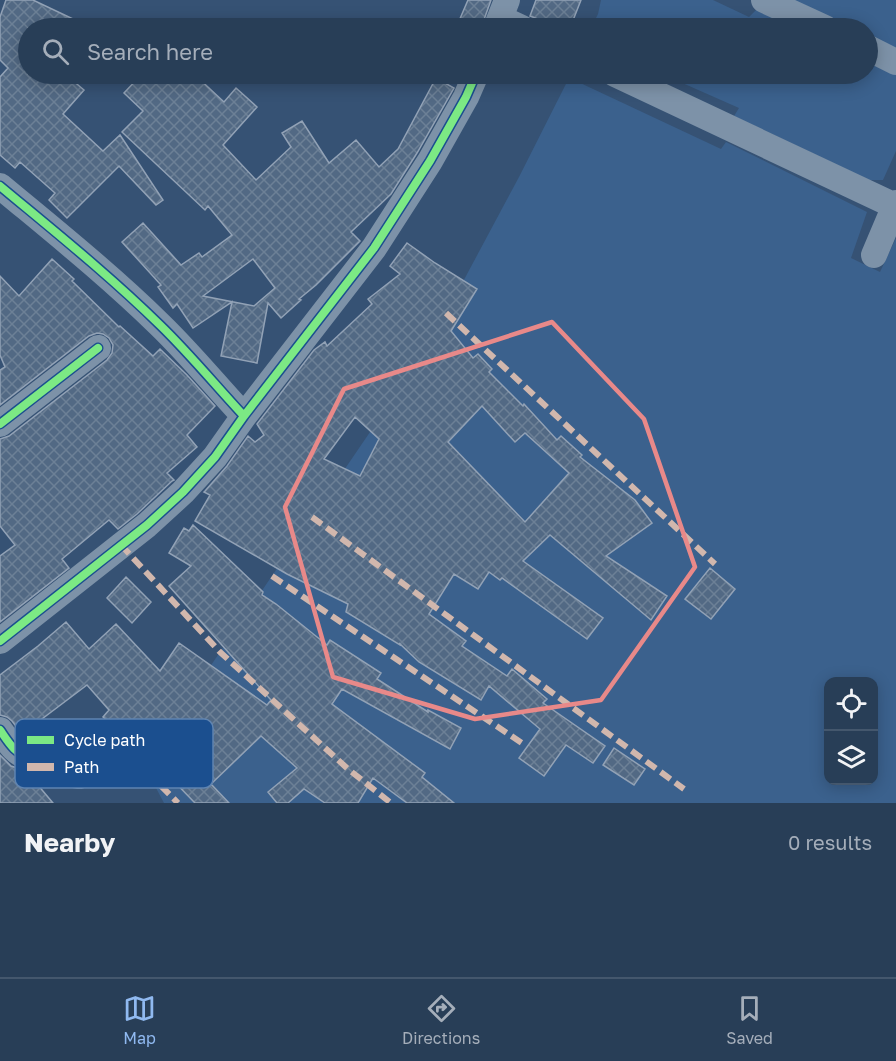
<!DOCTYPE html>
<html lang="en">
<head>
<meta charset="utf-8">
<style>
  body { margin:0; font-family:"Golos Text",sans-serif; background:#344961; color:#f1f3f6 }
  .controls { position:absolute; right:18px; bottom:18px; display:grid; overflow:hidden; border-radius:12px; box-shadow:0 3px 15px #0003 }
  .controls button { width:54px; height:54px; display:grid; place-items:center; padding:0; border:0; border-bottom:2px solid #44576d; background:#283e57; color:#f1f3f6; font:30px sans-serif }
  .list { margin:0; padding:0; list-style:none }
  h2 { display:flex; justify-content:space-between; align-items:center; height:78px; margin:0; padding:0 24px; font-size:26px }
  h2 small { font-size:20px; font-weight:400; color:#a5aeba }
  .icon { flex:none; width:33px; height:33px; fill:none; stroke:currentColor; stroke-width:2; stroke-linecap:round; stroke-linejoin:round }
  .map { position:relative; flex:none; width:896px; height:803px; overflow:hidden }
  .search { position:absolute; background:#283e57; box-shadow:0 3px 15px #0003; left:18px; right:18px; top:18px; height:66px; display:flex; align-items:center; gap:15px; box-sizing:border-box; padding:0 21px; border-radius:33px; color:#a5aeba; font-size:22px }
  .sheet { height:174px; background:#283e57 }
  nav { display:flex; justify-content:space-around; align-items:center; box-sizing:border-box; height:84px; border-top:2px solid #44576d; background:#283e57; font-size:16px; color:#a5aeba }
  nav a { display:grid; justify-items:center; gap:3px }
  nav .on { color:#90b9f0 }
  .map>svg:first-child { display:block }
  .water { fill:#3b618d; fill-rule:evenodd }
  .pier { fill:#365274 }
  .building { fill:url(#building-cross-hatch); stroke:#92a2b6; stroke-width:1.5; fill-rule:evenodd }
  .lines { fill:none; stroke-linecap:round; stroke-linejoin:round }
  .minor { stroke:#7d92a8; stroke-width:26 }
  .quiet { stroke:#d1b7ad; stroke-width:6; stroke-dasharray:12 6; stroke-linecap:butt }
  .cycleway-casing { stroke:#1b4f8f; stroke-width:11 }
  .cycleway { stroke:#7ce984; stroke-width:8 }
  .marked { fill:none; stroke:#e88989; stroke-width:4.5; stroke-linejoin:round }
  .key { fill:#1b4f8f; stroke:#5f84b1; stroke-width:1.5 }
  .key-label { font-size:16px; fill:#fff }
</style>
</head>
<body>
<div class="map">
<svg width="896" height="803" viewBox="0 0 896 803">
  <defs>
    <pattern id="building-cross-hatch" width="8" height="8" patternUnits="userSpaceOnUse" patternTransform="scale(1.5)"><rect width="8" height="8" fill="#526984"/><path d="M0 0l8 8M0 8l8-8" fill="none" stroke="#6c8096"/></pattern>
  </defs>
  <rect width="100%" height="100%" fill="#365274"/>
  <path class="water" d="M 601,0 L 896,0 L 896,803 L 164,803 L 148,773 L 223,700 L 205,674 L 428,347 L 519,177 L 571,74 L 868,74 L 868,28 L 591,28 L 598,14 ZM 828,682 L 874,682 L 874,780 L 828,780 Z"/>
  <path class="pier" d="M 713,0 L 783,0 L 844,28 L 796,28 L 756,10 L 749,17 Z
    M 580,74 L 662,74 L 739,108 L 734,116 L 869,180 L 883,180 L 896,151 L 896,238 L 880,272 L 851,258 L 867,212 L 726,142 L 721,149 L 576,81 Z"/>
  <path class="building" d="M 6,0 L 33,0 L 92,28 L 28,28 L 28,74 L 65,74 L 84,90 L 63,114 L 103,151 L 120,135 L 163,200 L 156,205 L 119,166 L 67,218 L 49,200 L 55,193 L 20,162 L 15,168 L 0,155 L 0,77 L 8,68 L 0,60 L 0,17 Z
    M 468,0 L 491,0 L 481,28 L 456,28 Z
    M 536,0 L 581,0 L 570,28 L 561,28 L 530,16 Z
    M 142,74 L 194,74 L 224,102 L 236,88 L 257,107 L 223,145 L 256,180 L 291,147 L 282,133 L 302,121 L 329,163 L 356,140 L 379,167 L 398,149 L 436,78 L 454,88 L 417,153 L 391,194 L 351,232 L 360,241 L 316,285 L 299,299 L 301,300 L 281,318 L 268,303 L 257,363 L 221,356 L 232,302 L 193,328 L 177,304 L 173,308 L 158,287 L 161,285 L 122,242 L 143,223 L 181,265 L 199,253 L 202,257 L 232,235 L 208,206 L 205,210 L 122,132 L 143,111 L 124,93 ZM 253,259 L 275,288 L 254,306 L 203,296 Z
    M 407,243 L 435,263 L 477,289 L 451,331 L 473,358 L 478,354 L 492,369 L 489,372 L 523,406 L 524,404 L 557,440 L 561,436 L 582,455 L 580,457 L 635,500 L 652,523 L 606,556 L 667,596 L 651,620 L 550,535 L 523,561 L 603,618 L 587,639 L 502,578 L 500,580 L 489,572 L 478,589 L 454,574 L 429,614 L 466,641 L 462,646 L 507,676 L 512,669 L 547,699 L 543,703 L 605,746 L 593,763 L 566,745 L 544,776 L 519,758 L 540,729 L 489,686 L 481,700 L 419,662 L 400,644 L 400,645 L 346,612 L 348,604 L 287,574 L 195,521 L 210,495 L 204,492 L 205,491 L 227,466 L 248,436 L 255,442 L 264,435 L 257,424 L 314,350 L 325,342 L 327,346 L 372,304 L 368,299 L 400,274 L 390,266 ZM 482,406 L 515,442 L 525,433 L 569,473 L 525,522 L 448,442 ZM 355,417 L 379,439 L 360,476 L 324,459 Z
    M 52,259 L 74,279 L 72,281 L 119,327 L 120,326 L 153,356 L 160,349 L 187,375 L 215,406 L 187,435 L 197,447 L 167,473 L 174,480 L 172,481 L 137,514 L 118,529 L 109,520 L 62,559 L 69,568 L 0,622 L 0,556 L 15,545 L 0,526 L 0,439 L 9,436 L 107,360 L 112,353 L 113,345 L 109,338 L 103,334 L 97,333 L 89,336 L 0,405 L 0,370 L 5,367 L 0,355 L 0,276 L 19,296 Z
    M 193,525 L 263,592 L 262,595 L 276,604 L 327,645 L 330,640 L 381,673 L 377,679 L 428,712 L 428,710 L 461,728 L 450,749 L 342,689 L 332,704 L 425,773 L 422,777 L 454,803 L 407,803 L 373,778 L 358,803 L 325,803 L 304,789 L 288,803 L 277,803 L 268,792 L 297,768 L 261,736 L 211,784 L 229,803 L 195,803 L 137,743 L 135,746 L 103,717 L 109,710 L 87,685 L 22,734 L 12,721 L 7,717 L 0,715 L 0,675 L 38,646 L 66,622 L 89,649 L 116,624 L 160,671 L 179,643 L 267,705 L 271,700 L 169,586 L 191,566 L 169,553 L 184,528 L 189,531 Z
    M 710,568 L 735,589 L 711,619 L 685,599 Z
    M 126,577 L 151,602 L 132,623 L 107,598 Z
    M 614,748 L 645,769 L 634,785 L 603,765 Z
    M 0,755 L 11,766 L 26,771 L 53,803 L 0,803 Z"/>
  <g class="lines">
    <path class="minor" d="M 764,0 L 825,28
      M 500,18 L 522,28
      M 496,28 L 507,0
      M 868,48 L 896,62
      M 615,74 L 895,206
      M 0,186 C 54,231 109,275 160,325 C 190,354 216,386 244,416 L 215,457 L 183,492 L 147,525 L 0,641
      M 874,255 L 896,203
      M 244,416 L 374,248 L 430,161 L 466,97 L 476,74
      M 0,424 L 98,348
      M 0,730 C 7,740 16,756 29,756 C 33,757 36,756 39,756 C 51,765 64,774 79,776 L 101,755"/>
    <path class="quiet" d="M 446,313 L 715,564
      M 312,517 L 684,789
      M 121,545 L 220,652 L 348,769 L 391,803
      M 272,576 L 522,743
      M 148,773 L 178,803"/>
    <defs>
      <path id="cycleway" d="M 0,186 C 54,231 109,275 160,325 C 190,354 216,386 244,416 L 215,457 L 183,492 L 147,525 L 0,641
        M 244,416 L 374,248 L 430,161 L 466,97 L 476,74
        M 0,424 L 98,348
        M 0,730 C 7,740 16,756 29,756 C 33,757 36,756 39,756 C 51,765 64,774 79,776 L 101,755"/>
    </defs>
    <use href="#cycleway" class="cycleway-casing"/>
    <use href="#cycleway" class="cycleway"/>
  </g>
  <path class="marked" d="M 552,322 L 644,419 L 695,567 L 601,700 L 475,719 L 333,677 L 285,507 L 344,389 Z"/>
  <rect x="15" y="719" width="198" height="69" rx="9" class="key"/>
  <rect x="27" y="736" width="27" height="8" fill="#7ce984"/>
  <rect x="27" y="763" width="27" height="8" fill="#d1b7ad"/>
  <g class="key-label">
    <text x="64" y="746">Cycle path</text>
    <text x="64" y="773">Path</text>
  </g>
</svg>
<div class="controls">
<button><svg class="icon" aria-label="locate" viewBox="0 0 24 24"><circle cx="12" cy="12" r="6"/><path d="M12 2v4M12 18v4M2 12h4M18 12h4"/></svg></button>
<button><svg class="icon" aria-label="layers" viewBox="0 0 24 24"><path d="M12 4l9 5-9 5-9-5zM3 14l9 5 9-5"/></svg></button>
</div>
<div class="search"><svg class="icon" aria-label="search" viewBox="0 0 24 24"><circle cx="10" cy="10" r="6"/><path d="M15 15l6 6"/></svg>Search here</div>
</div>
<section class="sheet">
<h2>Nearby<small>0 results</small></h2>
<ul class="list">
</ul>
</section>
<nav>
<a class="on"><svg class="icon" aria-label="map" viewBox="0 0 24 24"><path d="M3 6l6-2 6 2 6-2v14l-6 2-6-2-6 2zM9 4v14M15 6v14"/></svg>Map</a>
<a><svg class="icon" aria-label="directions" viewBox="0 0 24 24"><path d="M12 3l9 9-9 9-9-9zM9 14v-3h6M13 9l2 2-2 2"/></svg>Directions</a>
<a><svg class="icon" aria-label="saved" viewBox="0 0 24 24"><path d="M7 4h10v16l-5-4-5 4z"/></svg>Saved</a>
</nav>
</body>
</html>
